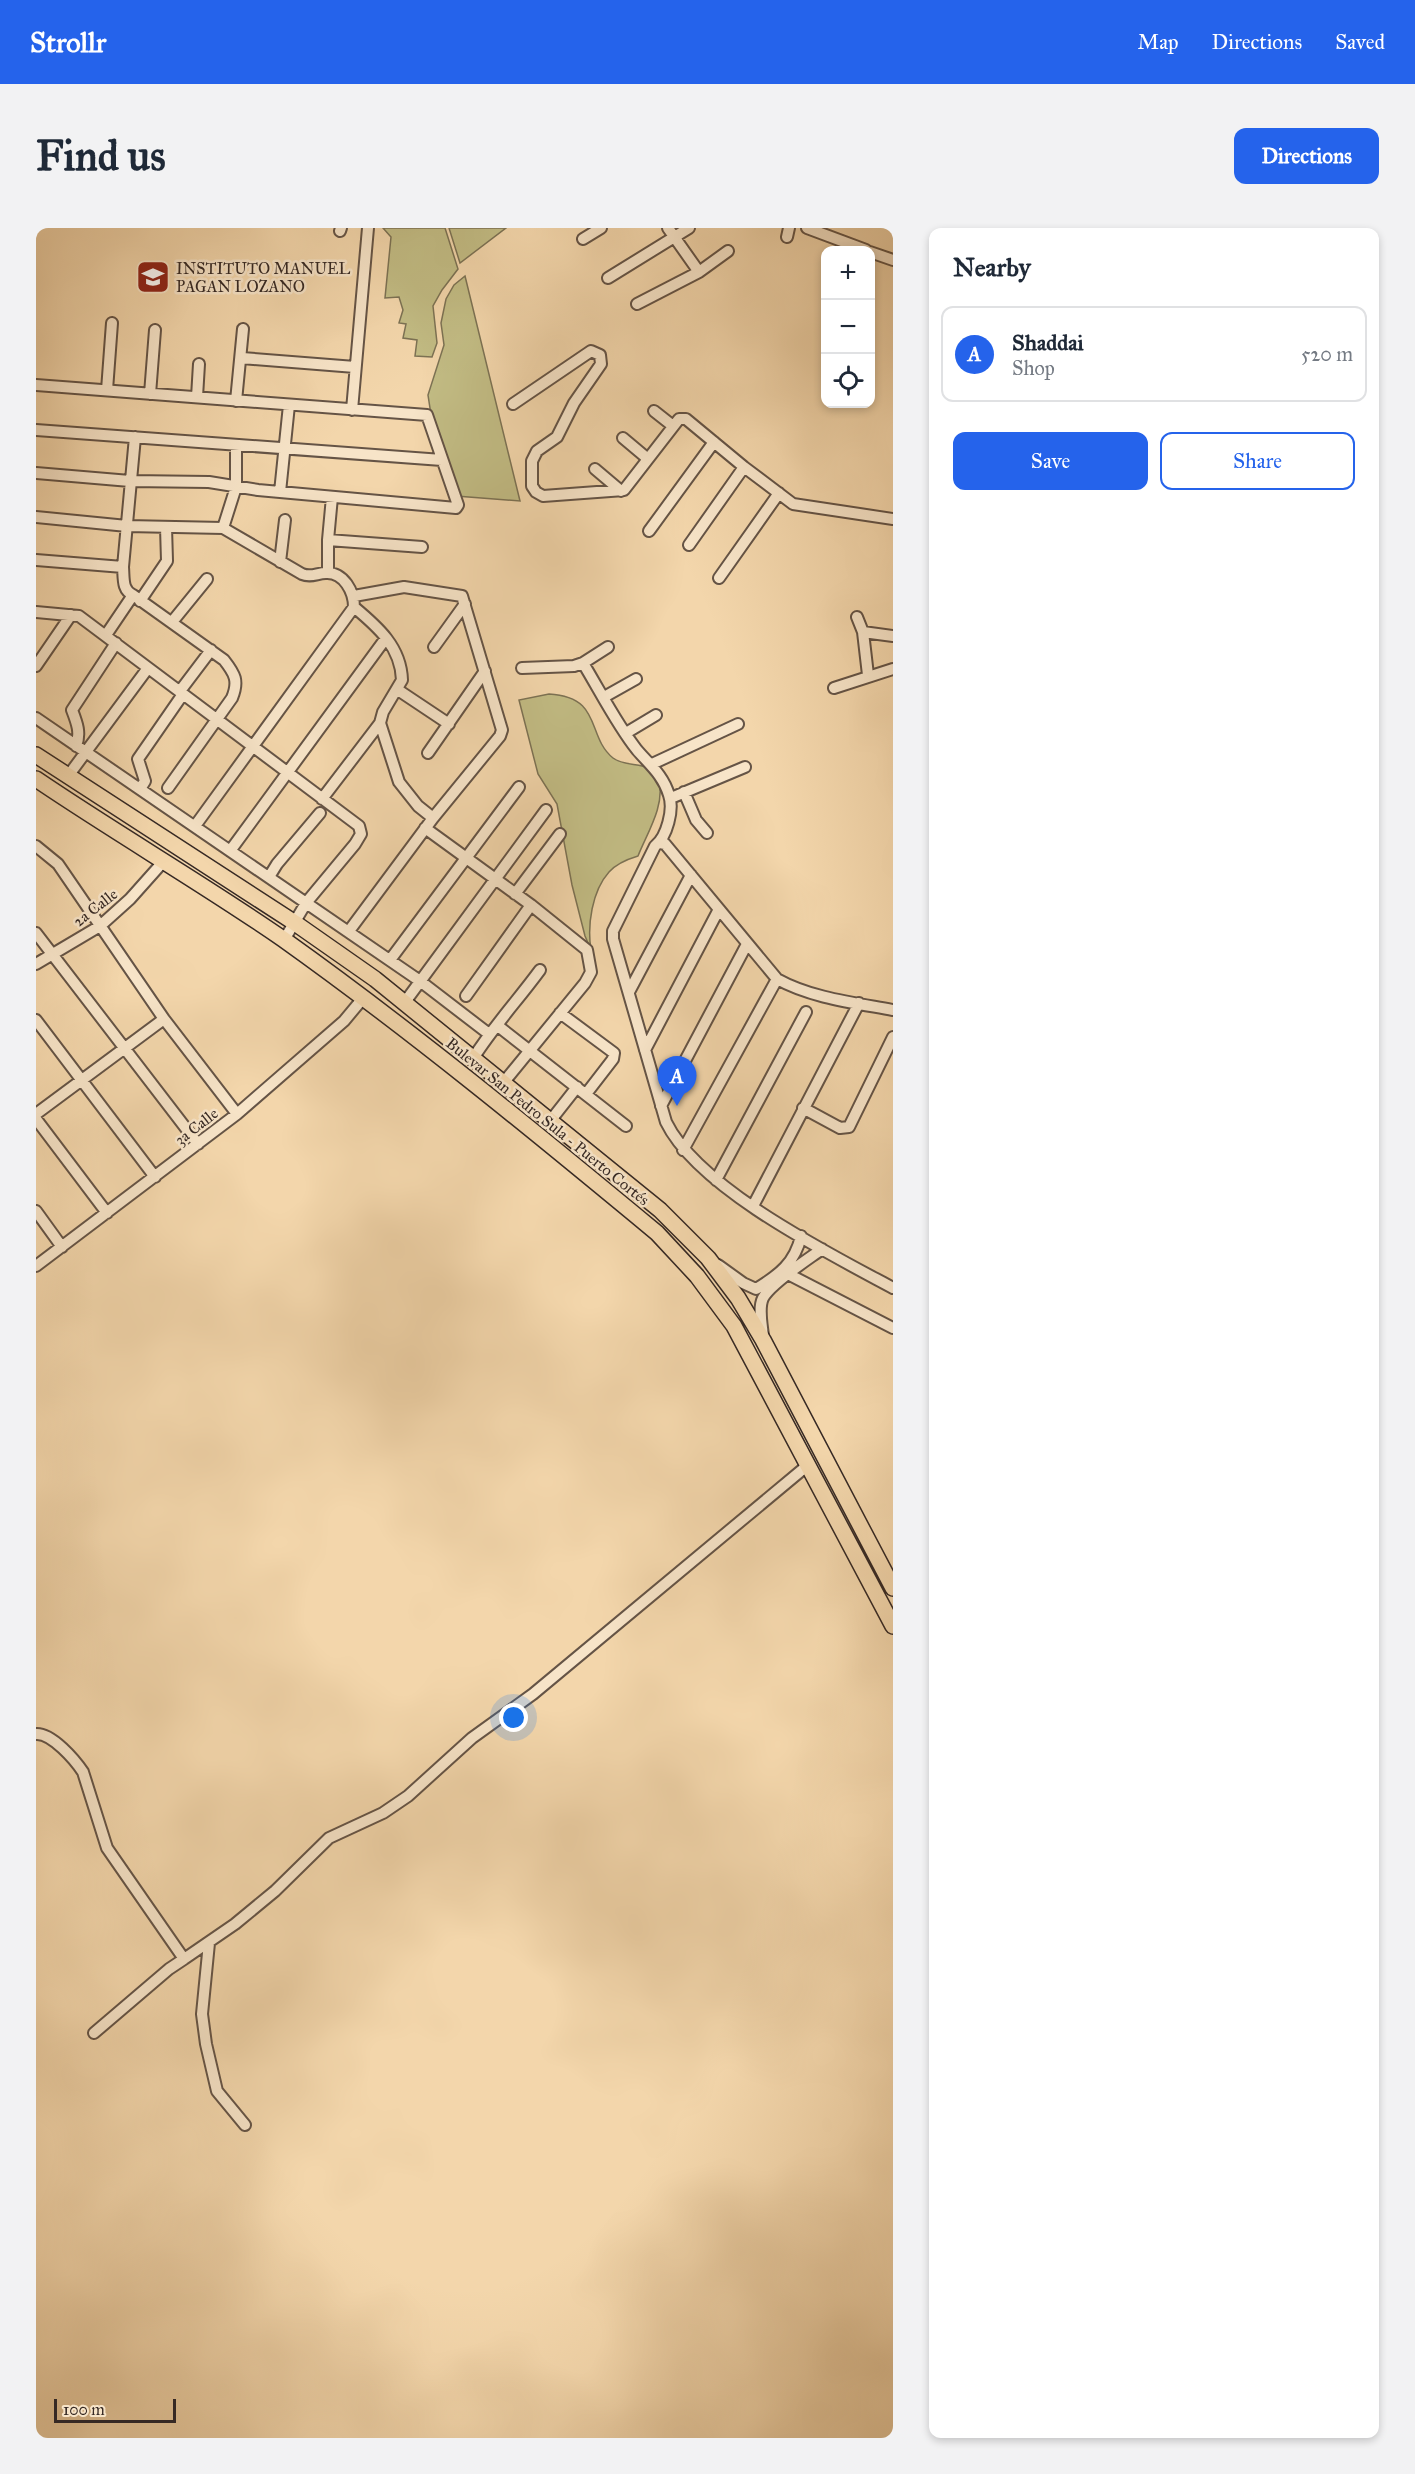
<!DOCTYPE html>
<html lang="en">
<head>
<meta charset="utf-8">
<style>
  body { margin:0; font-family:"IM FELL Great Primer",serif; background:#f2f2f3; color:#1f2937 }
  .controls { position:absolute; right:18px; top:18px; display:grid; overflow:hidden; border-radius:12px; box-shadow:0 3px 9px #0003 }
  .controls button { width:54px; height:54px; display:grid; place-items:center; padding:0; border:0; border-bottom:2px solid #e0e1e3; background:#fff; color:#1f2937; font:30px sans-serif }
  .scale { position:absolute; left:18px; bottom:15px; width:122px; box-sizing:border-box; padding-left:6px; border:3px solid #362924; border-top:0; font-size:16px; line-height:21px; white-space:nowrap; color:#362924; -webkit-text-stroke:4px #f7e4c8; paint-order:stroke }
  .you { position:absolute; left:478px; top:1490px; width:21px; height:21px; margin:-15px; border:4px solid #fff; border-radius:50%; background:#1a73e8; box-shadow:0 0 0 9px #1a73e833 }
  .badge { display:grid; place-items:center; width:39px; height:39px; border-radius:50%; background:#2563eb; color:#fff; font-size:20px; font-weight:700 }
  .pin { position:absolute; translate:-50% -50px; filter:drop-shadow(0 2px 3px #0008) }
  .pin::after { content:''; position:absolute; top:32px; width:21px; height:18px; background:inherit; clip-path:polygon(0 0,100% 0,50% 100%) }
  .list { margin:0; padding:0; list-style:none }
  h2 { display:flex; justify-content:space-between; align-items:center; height:78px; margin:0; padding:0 24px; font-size:26px }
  h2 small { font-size:20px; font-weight:400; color:#747a83 }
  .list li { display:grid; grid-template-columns:39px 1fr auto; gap:18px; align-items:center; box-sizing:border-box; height:96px; margin:0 12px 12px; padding:0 12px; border:2px solid #e0e1e3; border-radius:12px }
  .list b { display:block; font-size:22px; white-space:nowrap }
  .list p { margin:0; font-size:20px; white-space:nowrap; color:#747a83 }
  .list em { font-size:20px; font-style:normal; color:#747a83 }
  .actions { display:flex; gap:12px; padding:18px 24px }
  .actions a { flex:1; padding:14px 0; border:2px solid #2563eb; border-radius:12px; text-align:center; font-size:21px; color:#2563eb }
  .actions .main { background:#2563eb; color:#fff }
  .icon { flex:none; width:33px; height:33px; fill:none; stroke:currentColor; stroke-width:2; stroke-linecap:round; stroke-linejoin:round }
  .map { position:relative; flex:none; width:857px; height:2210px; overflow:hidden; border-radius:12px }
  header { display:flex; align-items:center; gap:36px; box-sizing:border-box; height:84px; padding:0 30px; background:#2563eb; color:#fff }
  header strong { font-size:28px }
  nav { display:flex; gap:33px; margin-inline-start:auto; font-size:21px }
  .intro { display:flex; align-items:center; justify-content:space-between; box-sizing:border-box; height:144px; padding:0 36px }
  h1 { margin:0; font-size:42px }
  .button { padding:15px 27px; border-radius:12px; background:#2563eb; color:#fff; font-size:21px; font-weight:700 }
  main { display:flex; gap:36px; padding:0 36px }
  aside { flex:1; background:#fff; border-radius:12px; box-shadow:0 3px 9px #0003 }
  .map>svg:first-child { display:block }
  .green { fill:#c2bc84; stroke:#7c7254; stroke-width:1.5 }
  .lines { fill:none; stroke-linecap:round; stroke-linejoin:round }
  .minor-casing { stroke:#655446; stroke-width:14 }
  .highway-casing { stroke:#362924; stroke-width:18 }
  .minor { stroke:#f7e4c8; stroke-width:10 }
  .highway { stroke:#f3d6ab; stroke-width:15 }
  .labels { text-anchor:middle; stroke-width:5; stroke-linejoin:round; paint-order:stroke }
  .poi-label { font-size:16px; fill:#362924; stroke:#f7e4c8; text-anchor:start }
  .street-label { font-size:16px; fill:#362924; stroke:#f7e4c8 }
</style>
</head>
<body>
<header>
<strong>Strollr</strong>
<nav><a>Map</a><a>Directions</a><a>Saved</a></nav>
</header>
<div class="intro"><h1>Find us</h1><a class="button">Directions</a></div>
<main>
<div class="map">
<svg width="857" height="2210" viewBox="0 0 857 2210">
  <rect width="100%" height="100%" fill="#f3d6ab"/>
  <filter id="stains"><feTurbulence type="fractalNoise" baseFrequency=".00333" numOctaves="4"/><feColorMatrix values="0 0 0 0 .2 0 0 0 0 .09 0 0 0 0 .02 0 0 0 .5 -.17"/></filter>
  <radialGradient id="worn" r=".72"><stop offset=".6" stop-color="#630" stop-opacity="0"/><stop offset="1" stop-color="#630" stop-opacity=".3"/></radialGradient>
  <path class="green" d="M 347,0 L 409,0 L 422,41 L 406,62 L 397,78 L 401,115 L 396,129 L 379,128 L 381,112 L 367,110 L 370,96 L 363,95 L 367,82 L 363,69 L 349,70 L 355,9 Z
    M 413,0 L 470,0 L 424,35 Z
    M 429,48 L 484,273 L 420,268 L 396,193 L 392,167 L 408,117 L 405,95 L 410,71 L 418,57 Z
    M 513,466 C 567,469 550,508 577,530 C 591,541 618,531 623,553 C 629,578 611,605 602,628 C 592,631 581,635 573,644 C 556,663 551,697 555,722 L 549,708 L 536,657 L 521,576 L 502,546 L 483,472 Z"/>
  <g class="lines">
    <defs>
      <path id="minor" d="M 632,0 L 663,44
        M 771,0 L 830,22
        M 304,3 L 305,0
        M 751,9 L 753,0
        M 547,11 L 565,0
        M 834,24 L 857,32
        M 572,50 L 653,0
        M 601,76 L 663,44 L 692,23
        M 206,130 L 319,139
        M 0,157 L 391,187 L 422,277 L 420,280 L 222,262 L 173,254 L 94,253 L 0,245
        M 71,162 L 76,95
        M 114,166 L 119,102
        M 161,169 L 163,136
        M 200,173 L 207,101
        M 477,176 L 555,123 L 564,127 L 565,136 L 538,175 L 521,209 L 501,223 L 496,233 L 496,258 L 500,264 L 507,268 L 588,262 L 643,191 L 650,191 L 708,239 L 757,276 L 857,291
        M 316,182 L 332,0
        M 618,183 L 637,198
        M 0,202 L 406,232
        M 587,210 L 612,231
        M 559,241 L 585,263
        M 244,264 L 253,177
        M 296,269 L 292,312 L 386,319
        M 0,289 L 91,298 L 187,300 L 266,346 C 275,350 281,345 290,345 C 308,344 318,364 318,379 C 342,399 365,419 366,452 L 347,484 L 344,495 L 363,554 L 382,578 L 397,590
        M 187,300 L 200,259 L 200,217
        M 613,303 L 678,214
        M 653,317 L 708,239
        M 0,332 L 87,339
        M 244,334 L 249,292
        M 292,345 L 292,312
        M 683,350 L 743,265
        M 97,367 L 188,432 C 199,446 203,453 196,470 L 132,560
        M 104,373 L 131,333 L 130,299
        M 0,384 L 43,388 L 323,598 L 325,606 L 319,616 L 270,675 L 248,712
        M 821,389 L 827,404 L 832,447
        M 136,394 L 171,351
        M 827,404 L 857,408
        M 70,407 L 97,367 C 86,362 88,351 87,339 L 99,209
        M 398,419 L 429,376
        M 547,435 C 564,463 581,497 601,522 C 614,537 627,547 633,567 C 638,581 631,609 619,618 L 577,703 L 577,711 L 630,894 C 662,960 792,1025 857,1060
        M 0,438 L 35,387
        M 486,440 L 538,438 L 547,435 L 572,419
        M 798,460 L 857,441
        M 362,462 L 413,496
        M 144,463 L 175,422
        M 568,469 L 600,451
        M 0,490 L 384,753 L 453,806
        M 590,505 L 620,487
        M 40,518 C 45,505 41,495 36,482 L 80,415
        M 392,525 L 449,443
        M 616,536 L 702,496
        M 32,548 L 112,440
        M 104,561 L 109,553 L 102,531 L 147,466
        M 648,564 L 660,592 L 671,605
        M 635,570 L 709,539
        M 286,571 L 344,495
        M 159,598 L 318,379
        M 389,600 L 495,677 L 551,722 L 555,744 L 549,755 L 468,854
        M 624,615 L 629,616 L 741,751 C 775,770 819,775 857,782
        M 0,618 L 22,636 L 128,791 L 201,886
        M 194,623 L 350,410
        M 233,649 L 241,636 L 284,585
        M 479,666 L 524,606
        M 313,703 L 397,590 L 464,508 L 466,502 L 426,368 L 368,359 L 318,368
        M 0,705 L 162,916
        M 354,732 L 483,559
        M 0,736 L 64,698 L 94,671 L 127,634
        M 593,764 L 655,647
        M 430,768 L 495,677
        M 369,774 L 510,582
        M 524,785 L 578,825 L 577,831 L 550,866
        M 0,792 L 119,949
        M 462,798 L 590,898
        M 609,822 L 682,683
        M 438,829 C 457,799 482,772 504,742
        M 625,878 L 711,716
        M 767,880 L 804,900 L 813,899 L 857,809
        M 0,886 L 128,791
        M 0,891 L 71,985
        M 515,892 L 541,859
        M 647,922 L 741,751
        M 680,952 L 770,784
        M 717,978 L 823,775
        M 0,983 L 26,1019
        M 682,1037 L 707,1055 L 720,1061 C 743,1047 759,1035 765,1008
        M 0,1038 L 201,886 L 308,793 L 328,769
        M 752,1046 L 857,1100
        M 727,1108 C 726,1097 722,1080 727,1070 C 735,1055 771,1032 786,1021
        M 0,1506 C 16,1505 39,1532 47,1544 L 71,1620 L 148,1731 L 133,1741 L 58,1805
        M 173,1715 L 166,1786 L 170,1816 L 181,1863 L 209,1897
        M 148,1731 L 199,1696 L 239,1663 L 293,1610 L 347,1585 L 372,1568 L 436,1510 L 497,1466 L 772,1237"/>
      <path id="highway" d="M 0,527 L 259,695 L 339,751 L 624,982 L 672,1030 L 702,1070 L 727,1112 L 857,1360
        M 0,551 C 81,606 166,655 247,711 C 376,803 499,904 621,1005 L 661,1048 L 698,1098 L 857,1398"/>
    </defs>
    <use href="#minor" class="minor-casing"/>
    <use href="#highway" class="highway-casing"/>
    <use href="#minor" class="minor"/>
    <use href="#highway" class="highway"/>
  </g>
  <defs>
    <symbol id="school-square" viewBox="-11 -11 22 22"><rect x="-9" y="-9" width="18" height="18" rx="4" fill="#8f2418" stroke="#f7e4c8"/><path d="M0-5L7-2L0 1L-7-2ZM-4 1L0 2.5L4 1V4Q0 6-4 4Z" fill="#fff"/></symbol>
  </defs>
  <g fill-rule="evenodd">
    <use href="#school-square" x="98" y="30" width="38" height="38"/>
  </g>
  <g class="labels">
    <g class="poi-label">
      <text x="140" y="46">INSTITUTO MANUEL<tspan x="140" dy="18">PAGAN LOZANO</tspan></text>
    </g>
    <g class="street-label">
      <text transform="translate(59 679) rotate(-38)" y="6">2a Calle</text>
      <text transform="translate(512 893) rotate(39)" y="6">Bulevar San Pedro Sula - Puerto Cortés</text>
      <text transform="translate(160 898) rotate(-38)" y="6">3a Calle</text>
    </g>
  </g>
  <rect width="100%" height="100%" filter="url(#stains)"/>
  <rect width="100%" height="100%" fill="url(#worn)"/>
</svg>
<div class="controls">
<button>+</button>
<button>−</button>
<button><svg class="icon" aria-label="locate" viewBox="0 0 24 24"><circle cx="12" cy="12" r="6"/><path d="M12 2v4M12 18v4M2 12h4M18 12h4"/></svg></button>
</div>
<div class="scale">100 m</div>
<div class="you"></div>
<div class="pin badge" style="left:641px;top:878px">A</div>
</div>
<aside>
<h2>Nearby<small></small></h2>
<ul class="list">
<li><span class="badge">A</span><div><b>Shaddai</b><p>Shop</p></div><em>520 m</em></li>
</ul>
<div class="actions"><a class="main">Save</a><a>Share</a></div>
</aside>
</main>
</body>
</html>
